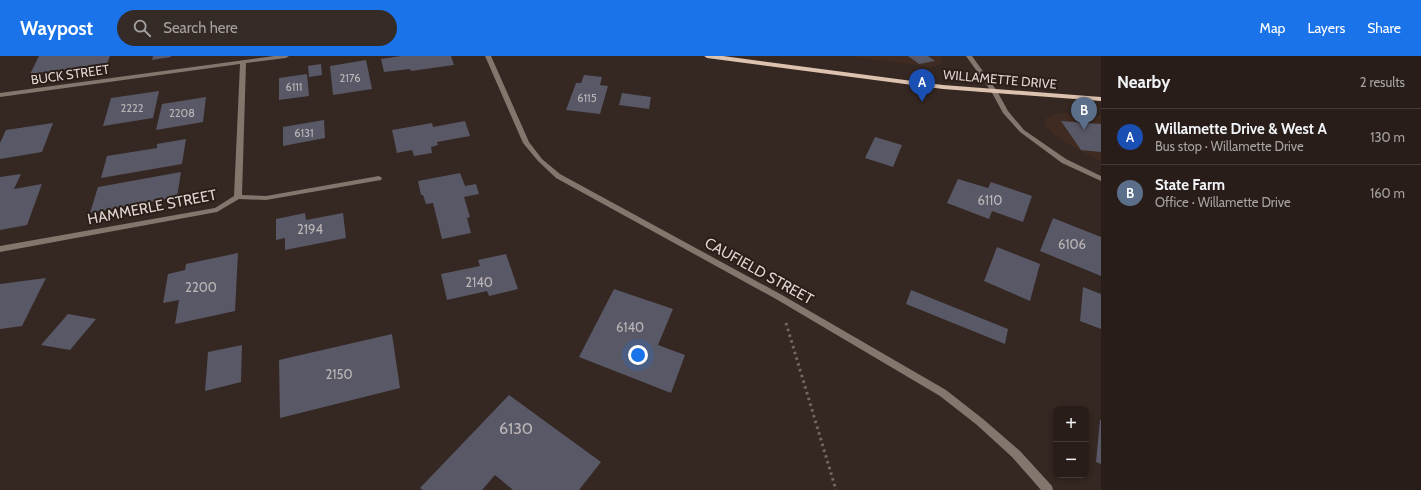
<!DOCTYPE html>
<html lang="en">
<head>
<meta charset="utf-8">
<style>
  body { margin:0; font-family:Cabin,sans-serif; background:#342a26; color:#f1f3f6 }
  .controls { position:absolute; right:12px; bottom:12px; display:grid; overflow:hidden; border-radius:8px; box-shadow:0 2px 6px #0003 }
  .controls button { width:36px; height:36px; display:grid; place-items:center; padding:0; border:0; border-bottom:1px solid #443b38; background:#281d19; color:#f1f3f6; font:20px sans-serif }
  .you { position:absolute; left:638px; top:299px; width:14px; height:14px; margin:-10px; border:3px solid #fff; border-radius:50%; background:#1a73e8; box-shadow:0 0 0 6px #1a73e833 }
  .badge { display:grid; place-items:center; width:26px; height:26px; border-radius:50%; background:#1a73e8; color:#fff; font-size:13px; font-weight:700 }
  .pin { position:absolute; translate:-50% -33px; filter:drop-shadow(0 1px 2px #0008) }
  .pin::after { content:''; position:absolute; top:21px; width:14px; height:12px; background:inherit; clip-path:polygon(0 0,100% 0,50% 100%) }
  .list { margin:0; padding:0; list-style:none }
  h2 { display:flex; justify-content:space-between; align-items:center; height:52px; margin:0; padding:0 16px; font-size:17px }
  h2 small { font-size:13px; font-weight:400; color:#a5a2a2 }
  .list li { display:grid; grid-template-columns:26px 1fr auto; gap:12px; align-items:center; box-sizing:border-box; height:56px; padding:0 16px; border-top:1px solid #443b38 }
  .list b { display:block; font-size:15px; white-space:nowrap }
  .list p { margin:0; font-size:13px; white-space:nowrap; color:#a5a2a2 }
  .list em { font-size:13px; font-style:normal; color:#a5a2a2 }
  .icon { flex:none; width:22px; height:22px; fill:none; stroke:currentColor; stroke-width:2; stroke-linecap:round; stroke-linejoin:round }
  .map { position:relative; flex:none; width:1101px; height:434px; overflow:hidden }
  header { display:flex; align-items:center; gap:24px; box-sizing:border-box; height:56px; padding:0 20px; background:#1a73e8; color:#fff }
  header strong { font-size:19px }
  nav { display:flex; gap:22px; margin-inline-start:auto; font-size:14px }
  .search { width:280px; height:36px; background:#342a26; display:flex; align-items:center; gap:10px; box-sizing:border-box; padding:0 14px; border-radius:22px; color:#a5a2a2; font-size:15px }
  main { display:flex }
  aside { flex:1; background:#281d19 }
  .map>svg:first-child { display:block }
  .built { fill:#3f2b21 }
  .building { fill:#585867 }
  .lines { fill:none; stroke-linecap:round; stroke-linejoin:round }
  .path { stroke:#746863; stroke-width:3; stroke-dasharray:2.5 3.5; stroke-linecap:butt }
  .minor { fill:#82766d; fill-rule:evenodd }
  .tertiary { fill:#82766d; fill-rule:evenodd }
  .primary { fill:#dcc2af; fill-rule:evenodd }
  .labels { text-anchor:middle; stroke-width:4; stroke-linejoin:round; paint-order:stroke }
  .far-number-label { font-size:11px; fill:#bdb6b7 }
  .far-street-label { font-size:13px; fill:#dfd6d2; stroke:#2b1d17 }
  .number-label { font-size:13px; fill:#bdb6b7 }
  .street-label { font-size:15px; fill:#dfd6d2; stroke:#2b1d17 }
  .near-number-label { font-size:16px; fill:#bdb6b7 }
</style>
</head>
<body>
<header>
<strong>Waypost</strong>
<div class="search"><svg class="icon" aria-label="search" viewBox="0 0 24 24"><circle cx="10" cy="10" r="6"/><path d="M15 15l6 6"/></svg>Search here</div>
<nav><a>Map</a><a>Layers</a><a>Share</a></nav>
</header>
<main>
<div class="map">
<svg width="1101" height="434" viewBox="0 0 1101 434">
  <rect width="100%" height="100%" fill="#352721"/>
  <path class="built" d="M 846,0 L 941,0 L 943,4 L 939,9 L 931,11 Z
    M 1066,57 L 1101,60 L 1101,105 L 1075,92 L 1053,78 L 1046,70 L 1045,63 L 1053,58 Z"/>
  <path class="building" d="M 39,0 L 110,0 L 107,8 L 30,18 Z
    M 153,0 L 171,0 L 171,1 L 152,4 Z
    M 401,0 L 451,0 L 454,9 L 411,15 L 410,13 L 384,16 L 381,3 Z
    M 908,0 L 928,0 L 935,5 L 919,8 Z
    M 366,4 L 372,33 L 333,39 L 330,10 Z
    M 321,8 L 322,19 L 309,21 L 308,10 Z
    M 307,18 L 309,40 L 279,44 L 279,22 Z
    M 584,19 L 602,21 L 600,29 L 608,30 L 600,58 L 566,54 L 576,27 L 581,27 Z
    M 159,35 L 153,62 L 103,70 L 111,42 Z
    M 622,37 L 651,41 L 649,53 L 619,49 Z
    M 206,41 L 203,66 L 156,74 L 162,48 Z
    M 324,64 L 325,82 L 283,90 L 283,71 Z
    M 465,65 L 470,80 L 437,86 L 438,89 L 431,91 L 432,97 L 414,100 L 412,94 L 397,97 L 392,74 L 432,67 L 433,71 Z
    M 1061,65 L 1101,68 L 1101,96 L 1081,94 Z
    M 53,67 L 42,96 L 0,103 L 0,87 L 6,74 Z
    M 875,81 L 902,89 L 893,111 L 865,102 Z
    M 186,83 L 182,108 L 101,122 L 107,100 L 157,92 L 157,88 Z
    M 181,116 L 177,141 L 90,157 L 98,131 Z
    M 460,117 L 465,130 L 476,128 L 479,138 L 464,141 L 470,161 L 467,162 L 471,177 L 442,183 L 433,147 L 426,148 L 423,139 L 421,139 L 418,125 Z
    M 21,118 L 14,133 L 42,128 L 27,169 L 0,174 L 0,121 Z
    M 958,123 L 988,132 L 991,126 L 1032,140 L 1023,166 L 992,155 L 989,163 L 947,147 Z
    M 305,157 L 306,164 L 343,157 L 346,182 L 285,194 L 285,182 L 276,184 L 276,163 Z
    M 1053,162 L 1101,181 L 1101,220 L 1040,195 Z
    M 997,191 L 1040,208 L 1030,245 L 984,225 Z
    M 238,197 L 235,255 L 175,268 L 179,244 L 163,247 L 168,218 L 185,214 L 186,208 Z
    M 506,198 L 518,233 L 489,240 L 487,235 L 447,244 L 441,218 L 480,210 L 478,204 Z
    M 46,222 L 22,270 L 0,273 L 0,228 Z
    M 1083,231 L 1101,238 L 1101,273 L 1080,265 Z
    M 614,233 L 673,253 L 658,289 L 685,299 L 671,337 L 579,301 Z
    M 911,234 L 1008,273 L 1005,288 L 906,248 Z
    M 68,258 L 96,263 L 70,294 L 41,289 Z
    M 392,278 L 400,332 L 280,362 L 279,304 Z
    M 242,289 L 241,326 L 205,335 L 208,296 Z
    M 509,339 L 601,406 L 579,434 L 513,434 L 495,419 L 482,434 L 423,434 L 420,432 Z
    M 1100,364 L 1101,364 L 1101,408 L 1096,406 Z"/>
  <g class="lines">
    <path class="path" d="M 786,267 L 836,434"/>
    <path class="minor" d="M 274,0 L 289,0 L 286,2 L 246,7 L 242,139 L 266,140 L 379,120 L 382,122 L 381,124 L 266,144 L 239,143 L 217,156 L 0,196 L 0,190 L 215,152 L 234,140 L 240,8 L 0,41 L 0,37 Z
      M 485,0 L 491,0 L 529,86 L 542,103 L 560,118 L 782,239 L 946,334 L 983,363 L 1020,395 L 1052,430 L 1053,434 L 1041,434 L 1012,401 L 977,369 L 940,340 L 776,243 L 556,122 L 538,105 L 523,87 Z"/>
    <path class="tertiary" d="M 966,0 L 972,0 L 997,35 L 1008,55 L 1024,74 L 1066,103 L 1101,120 L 1101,125 L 1062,107 L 1020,76 L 1003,57 L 991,35 Z"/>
    <path class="primary" d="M 704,0 L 723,0 L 943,29 L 1101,41 L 1101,45 L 943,33 L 707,2 Z"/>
  </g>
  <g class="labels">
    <g class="far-number-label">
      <text x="350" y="26">2176</text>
      <text x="294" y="35">6111</text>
      <text x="587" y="46">6115</text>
      <text x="132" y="56">2222</text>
      <text x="182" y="61">2208</text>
      <text x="304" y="81">6131</text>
    </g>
    <g class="far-street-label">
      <text transform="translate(70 18) rotate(-8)" y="5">BUCK STREET</text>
      <text transform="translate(1000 23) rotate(5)" y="5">WILLAMETTE DRIVE</text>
    </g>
    <g class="number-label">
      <text x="990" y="149">6110</text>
      <text x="310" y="178">2194</text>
      <text x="1072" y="193">6106</text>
      <text x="479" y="231">2140</text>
      <text x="201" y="236">2200</text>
      <text x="630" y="276">6140</text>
      <text x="339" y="323">2150</text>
    </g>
    <g class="street-label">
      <text transform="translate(152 151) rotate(-11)" y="5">HAMMERLE STREET</text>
      <text transform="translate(759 215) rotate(29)" y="5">CAUFIELD STREET</text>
    </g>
    <g class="near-number-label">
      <text x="516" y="378">6130</text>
    </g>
  </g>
</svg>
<div class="controls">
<button>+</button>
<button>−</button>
</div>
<div class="you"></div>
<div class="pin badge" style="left:922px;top:46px;background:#1a4fb4">A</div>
<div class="pin badge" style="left:1084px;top:74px;background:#5c6f8a">B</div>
</div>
<aside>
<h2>Nearby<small>2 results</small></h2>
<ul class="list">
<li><span class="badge" style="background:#1a4fb4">A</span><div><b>Willamette Drive &amp; West A</b><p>Bus stop · Willamette Drive</p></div><em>130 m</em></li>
<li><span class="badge" style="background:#5c6f8a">B</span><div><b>State Farm</b><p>Office · Willamette Drive</p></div><em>160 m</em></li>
</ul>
</aside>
</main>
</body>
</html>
